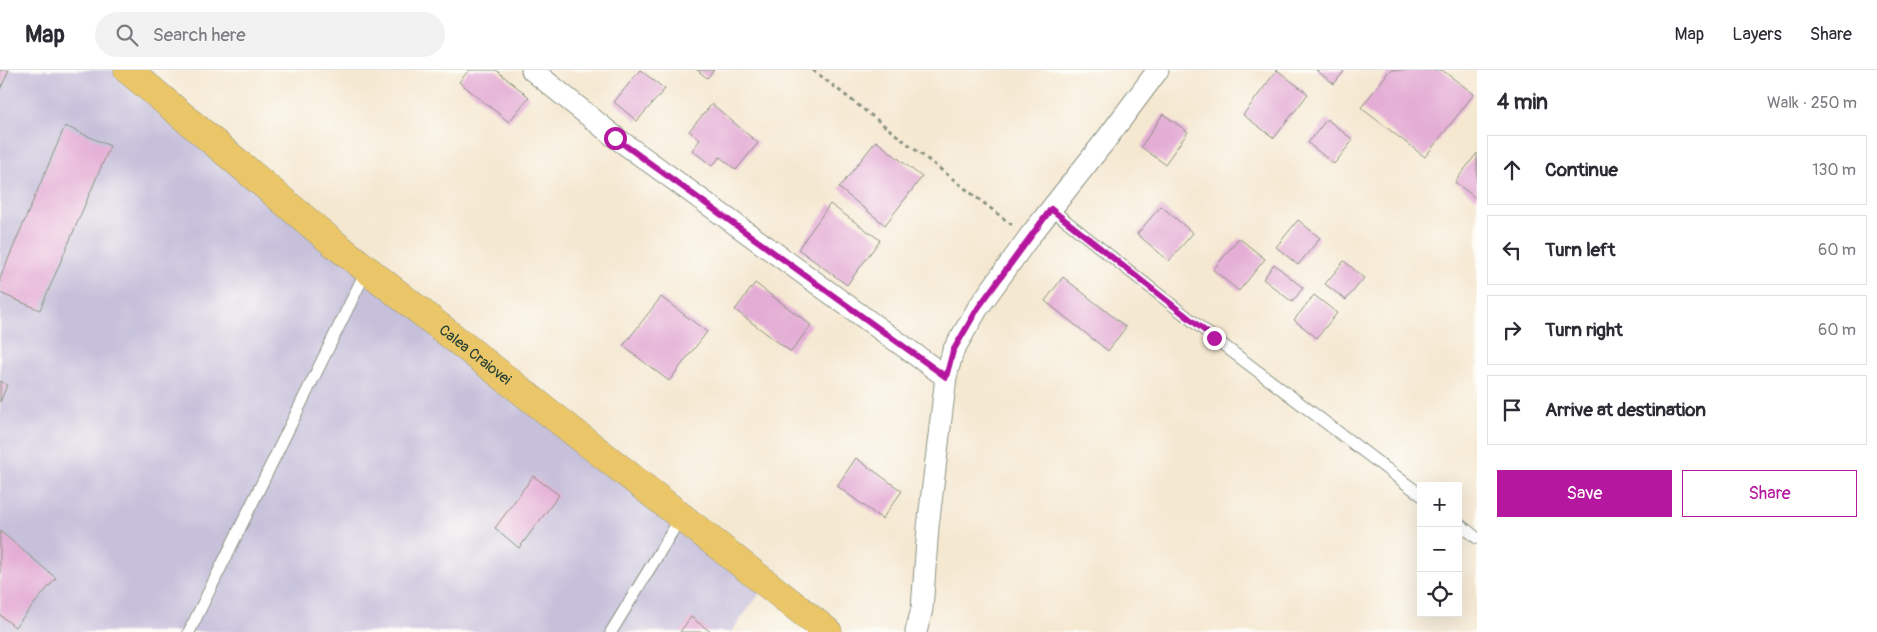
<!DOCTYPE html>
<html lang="en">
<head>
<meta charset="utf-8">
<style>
  body { margin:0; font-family:Pangolin,sans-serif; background:#f2f2f3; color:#2b2b33 }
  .controls { position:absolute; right:15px; bottom:15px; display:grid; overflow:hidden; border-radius:0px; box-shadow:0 5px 20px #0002 }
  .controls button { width:45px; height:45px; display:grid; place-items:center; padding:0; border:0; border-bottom:1px solid #e1e1e2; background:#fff; color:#2b2b33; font:25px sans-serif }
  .stop { position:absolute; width:15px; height:15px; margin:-11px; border:4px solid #b5179e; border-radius:50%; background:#fff }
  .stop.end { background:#b5179e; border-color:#fff; box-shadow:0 1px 5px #0008 }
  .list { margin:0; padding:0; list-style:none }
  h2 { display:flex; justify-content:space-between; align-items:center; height:65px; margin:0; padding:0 20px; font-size:21px }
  h2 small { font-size:16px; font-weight:400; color:#7c7c81 }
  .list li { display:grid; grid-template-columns:32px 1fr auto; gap:15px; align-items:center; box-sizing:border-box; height:70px; margin:0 10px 10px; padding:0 10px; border:1px solid #e1e1e2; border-radius:0px }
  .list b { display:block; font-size:19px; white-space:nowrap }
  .list em { font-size:16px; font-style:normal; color:#7c7c81 }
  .actions { display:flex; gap:10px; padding:15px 20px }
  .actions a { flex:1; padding:11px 0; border:1px solid #b5179e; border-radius:0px; text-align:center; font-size:18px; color:#b5179e }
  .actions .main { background:#b5179e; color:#fff }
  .icon { flex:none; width:28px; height:28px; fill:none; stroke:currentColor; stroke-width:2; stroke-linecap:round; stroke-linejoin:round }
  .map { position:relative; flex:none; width:1477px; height:562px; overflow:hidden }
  header { display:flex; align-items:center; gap:30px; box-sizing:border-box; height:70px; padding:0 25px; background:#fff; border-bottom:1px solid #e1e1e2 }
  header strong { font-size:24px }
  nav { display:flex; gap:28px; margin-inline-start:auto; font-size:18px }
  .search { width:350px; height:45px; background:#f2f2f3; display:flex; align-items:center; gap:12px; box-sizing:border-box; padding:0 18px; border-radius:28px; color:#7c7c81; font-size:19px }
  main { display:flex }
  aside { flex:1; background:#fff }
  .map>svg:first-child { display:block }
  .industrial { fill:#c6c0da }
  .building { fill:#e4add5 }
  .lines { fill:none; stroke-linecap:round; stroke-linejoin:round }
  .lane-casing { stroke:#8a9282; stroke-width:13 }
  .street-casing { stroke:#8a9282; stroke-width:23 }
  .primary-casing { stroke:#8a9282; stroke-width:29 }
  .path { stroke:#8a9282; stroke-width:3; stroke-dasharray:4 4; stroke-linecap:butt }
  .lane { stroke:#fff; stroke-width:11 }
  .street { stroke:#fff; stroke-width:21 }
  .primary { stroke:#ebc669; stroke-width:28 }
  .route { stroke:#b5179e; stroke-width:6 }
  .labels { text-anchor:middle; stroke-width:4; stroke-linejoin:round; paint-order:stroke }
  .street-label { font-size:15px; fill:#1f3d34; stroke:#fdfcf7 }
</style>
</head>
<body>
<header>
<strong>Map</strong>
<div class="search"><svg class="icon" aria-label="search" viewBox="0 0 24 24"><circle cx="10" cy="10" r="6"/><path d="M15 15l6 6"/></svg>Search here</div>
<nav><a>Map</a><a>Layers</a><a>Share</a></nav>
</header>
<main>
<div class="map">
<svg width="1477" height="562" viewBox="0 0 1477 562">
  <rect width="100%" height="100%" fill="#fdfcf7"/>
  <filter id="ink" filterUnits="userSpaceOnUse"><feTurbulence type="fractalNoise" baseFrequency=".02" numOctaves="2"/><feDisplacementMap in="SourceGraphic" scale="10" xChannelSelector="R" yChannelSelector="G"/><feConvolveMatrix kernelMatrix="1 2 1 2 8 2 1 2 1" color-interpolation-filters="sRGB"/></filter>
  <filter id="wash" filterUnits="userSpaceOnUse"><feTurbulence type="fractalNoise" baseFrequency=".0096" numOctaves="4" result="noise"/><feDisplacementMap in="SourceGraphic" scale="20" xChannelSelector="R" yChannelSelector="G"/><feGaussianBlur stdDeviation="1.12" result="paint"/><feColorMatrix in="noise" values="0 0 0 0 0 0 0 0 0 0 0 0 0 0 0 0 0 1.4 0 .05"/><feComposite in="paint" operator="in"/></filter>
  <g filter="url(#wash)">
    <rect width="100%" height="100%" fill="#f5e8d1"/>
    <path class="industrial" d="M 0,0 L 114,0 L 214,78 L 761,522 L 731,562 L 0,562 Z"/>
    <g id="blocks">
      <path class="building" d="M 0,0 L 9,0 L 0,20 Z
        M 469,0 L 496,0 L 529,27 L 509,52 L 459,12 Z
        M 640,0 L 665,19 L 637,51 L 614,32 Z
        M 697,0 L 714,0 L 707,8 Z
        M 1277,0 L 1308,24 L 1274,68 L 1243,45 Z
        M 1316,0 L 1345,0 L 1334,14 Z
        M 1390,0 L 1442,0 L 1474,24 L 1425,87 L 1361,38 Z
        M 712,34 L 758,73 L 736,100 L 720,87 L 712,96 L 692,80 L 700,70 L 689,61 Z
        M 1163,44 L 1188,62 L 1165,94 L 1141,77 Z
        M 1327,49 L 1353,70 L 1334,94 L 1308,73 Z
        M 65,56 L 110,76 L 40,240 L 0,223 L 0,208 Z
        M 876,71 L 922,107 L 885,155 L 839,118 Z
        M 1477,83 L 1477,129 L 1455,112 Z
        M 830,134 L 880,170 L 847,215 L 798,179 Z
        M 1161,136 L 1193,163 L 1169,191 L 1137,164 Z
        M 1298,150 L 1320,168 L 1298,195 L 1276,177 Z
        M 1239,168 L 1265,189 L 1239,221 L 1213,200 Z
        M 1344,191 L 1364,208 L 1346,230 L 1325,214 Z
        M 1274,194 L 1303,218 L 1292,232 L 1263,209 Z
        M 1063,207 L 1126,257 L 1108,281 L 1045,231 Z
        M 755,213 L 811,255 L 791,282 L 735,240 Z
        M 1314,225 L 1337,243 L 1317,268 L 1294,250 Z
        M 661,227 L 707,262 L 669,311 L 623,276 Z
        M 0,311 L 7,315 L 0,332 Z
        M 856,388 L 902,421 L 882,449 L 837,416 Z
        M 533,406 L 559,425 L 519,478 L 495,458 Z
        M 0,461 L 56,508 L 15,557 L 0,545 Z
        M 691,547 L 711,562 L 680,562 Z"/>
    </g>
  </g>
  <g filter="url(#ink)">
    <use href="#blocks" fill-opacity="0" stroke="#8a9282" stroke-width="1"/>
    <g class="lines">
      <defs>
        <path id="lane" d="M 1051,139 L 1214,268 L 1421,425
          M 1458,453 L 1477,468
          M 189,562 L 367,199
          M 611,562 L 681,447"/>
        <path id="street" d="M 532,0 L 615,67 L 946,307
          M 916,562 L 922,539 L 928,457 L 946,307 L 953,281 L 978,238 L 1029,167 L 1108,67 L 1158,0"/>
        <g id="primary">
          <path id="s1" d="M 128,0 L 332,172 L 828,562"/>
        </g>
      </defs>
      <use href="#lane" class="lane-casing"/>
      <use href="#street" class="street-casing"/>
      <use href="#primary" class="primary-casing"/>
      <path class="path" d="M 813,0 L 1012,155"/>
      <use href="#lane" class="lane"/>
      <use href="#street" class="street"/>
      <use href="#primary" class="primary"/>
    </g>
  </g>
  <g class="lines" filter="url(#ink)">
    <path class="route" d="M 615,68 L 946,307 L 953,281 L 978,238 L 1051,139 L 1214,268"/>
  </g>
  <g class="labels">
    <g class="street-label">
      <text dy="5" stroke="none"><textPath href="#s1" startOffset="449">Calea Craiovei</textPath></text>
    </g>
  </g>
</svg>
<div class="controls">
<button>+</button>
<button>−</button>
<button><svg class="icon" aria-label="locate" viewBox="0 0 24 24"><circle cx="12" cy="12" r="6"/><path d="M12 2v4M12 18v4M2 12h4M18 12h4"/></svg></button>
</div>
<div class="stop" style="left:615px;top:68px"></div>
<div class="stop end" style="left:1214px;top:268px"></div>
</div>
<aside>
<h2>4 min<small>Walk · 250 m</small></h2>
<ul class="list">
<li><svg class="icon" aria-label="ahead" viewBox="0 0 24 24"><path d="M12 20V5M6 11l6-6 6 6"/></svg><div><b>Continue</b></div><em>130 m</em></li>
<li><svg class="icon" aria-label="left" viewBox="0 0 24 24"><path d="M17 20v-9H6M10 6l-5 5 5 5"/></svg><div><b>Turn left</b></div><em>60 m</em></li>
<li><svg class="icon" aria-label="right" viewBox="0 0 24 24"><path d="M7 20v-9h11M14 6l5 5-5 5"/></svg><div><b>Turn right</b></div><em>60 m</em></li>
<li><svg class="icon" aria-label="arrive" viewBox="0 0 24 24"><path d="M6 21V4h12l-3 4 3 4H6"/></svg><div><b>Arrive at destination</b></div></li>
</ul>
<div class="actions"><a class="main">Save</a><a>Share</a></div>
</aside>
</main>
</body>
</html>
